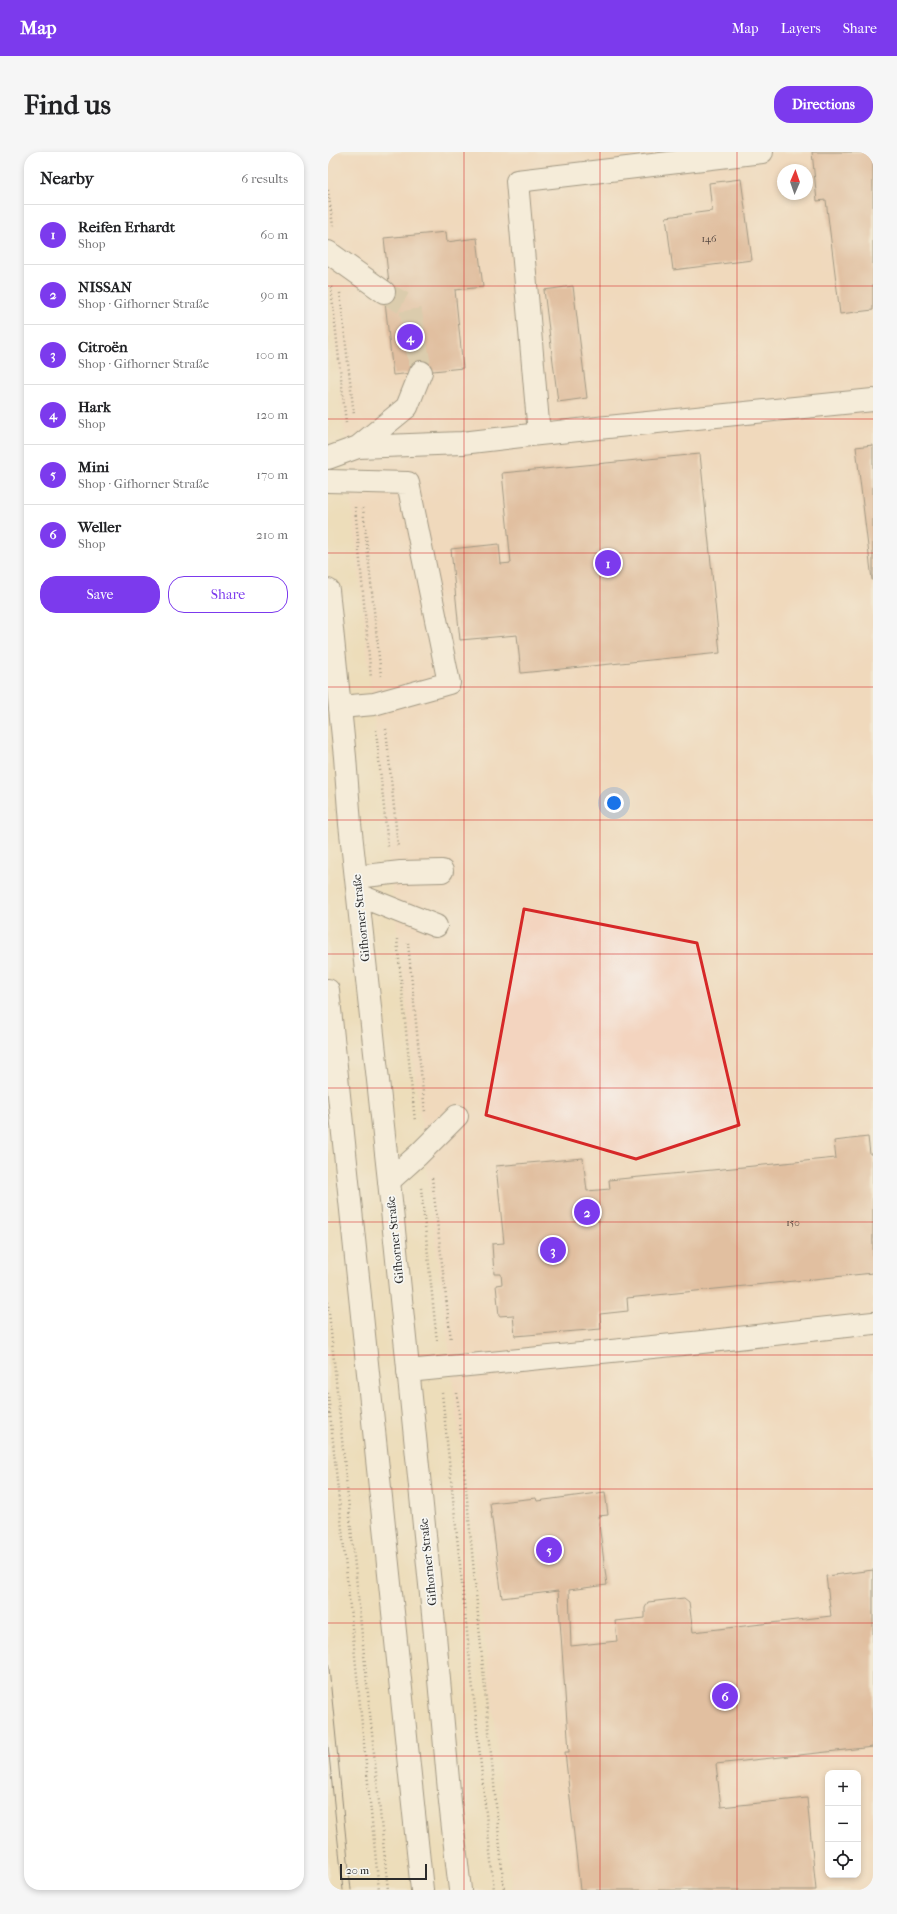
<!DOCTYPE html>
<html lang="en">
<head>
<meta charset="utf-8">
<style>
  body { margin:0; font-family:"IM FELL French Canon",serif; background:#f6f6f6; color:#202124 }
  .controls { position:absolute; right:12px; bottom:12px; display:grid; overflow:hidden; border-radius:8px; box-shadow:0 2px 6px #0003 }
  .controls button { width:36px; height:36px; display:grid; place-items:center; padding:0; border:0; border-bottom:1px solid #e0e0e0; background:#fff; color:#202124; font:20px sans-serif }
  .compass { position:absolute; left:449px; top:12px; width:36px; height:36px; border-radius:50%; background:#fff; box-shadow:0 2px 6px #0003; rotate:2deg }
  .scale { position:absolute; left:12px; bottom:10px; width:87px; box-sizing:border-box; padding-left:4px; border:2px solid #2b2b2b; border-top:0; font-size:11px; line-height:14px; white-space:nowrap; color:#2b2b2b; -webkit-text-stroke:3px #f6f6f2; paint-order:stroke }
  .you { position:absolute; left:286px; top:651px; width:14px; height:14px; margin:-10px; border:3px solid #fff; border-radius:50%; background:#1a73e8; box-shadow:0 0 0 6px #1a73e833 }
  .badge { display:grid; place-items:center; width:26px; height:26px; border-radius:50%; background:#7c3aed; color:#fff; font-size:13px; font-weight:700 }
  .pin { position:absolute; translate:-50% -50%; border:2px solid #fff; box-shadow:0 1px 4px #0006 }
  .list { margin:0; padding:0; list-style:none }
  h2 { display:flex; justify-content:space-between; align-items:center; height:52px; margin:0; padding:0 16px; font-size:17px }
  h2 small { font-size:13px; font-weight:400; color:#757577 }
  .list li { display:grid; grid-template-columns:26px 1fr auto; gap:12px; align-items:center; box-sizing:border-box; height:60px; padding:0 16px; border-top:1px solid #e0e0e0 }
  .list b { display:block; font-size:15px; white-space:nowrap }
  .list p { margin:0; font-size:13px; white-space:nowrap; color:#757577 }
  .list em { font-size:13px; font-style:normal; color:#757577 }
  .actions { display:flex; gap:8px; padding:12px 16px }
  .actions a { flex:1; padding:9px 0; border:1px solid #7c3aed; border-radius:16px; text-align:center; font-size:14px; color:#7c3aed }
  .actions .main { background:#7c3aed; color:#fff }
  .icon { flex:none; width:22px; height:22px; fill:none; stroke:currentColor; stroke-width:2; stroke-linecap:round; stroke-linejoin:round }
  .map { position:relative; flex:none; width:545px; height:1738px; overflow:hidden; border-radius:16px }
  header { display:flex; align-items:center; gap:24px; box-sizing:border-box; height:56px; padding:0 20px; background:#7c3aed; color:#fff }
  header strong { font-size:19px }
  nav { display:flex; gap:22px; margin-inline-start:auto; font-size:14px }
  .intro { display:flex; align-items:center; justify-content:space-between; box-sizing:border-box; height:96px; padding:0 24px }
  h1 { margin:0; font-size:28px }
  .button { padding:10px 18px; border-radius:16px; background:#7c3aed; color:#fff; font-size:14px; font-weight:700 }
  main { display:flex; gap:24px; padding:0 24px }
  aside { flex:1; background:#fff; border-radius:16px; box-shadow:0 2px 6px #0003 }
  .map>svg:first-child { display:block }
  .built { fill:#f3d4bf; fill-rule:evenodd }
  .building { fill:#d29b81 }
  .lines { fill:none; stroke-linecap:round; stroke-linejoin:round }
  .minor-tunnel { stroke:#c6b99d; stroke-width:22; stroke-dasharray:22 11; stroke-linecap:butt }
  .minor-casing { stroke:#484640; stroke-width:24 }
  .major-casing { stroke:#484640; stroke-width:24 }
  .path { stroke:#484640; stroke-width:2.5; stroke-dasharray:1 3; stroke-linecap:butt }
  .minor { stroke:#fff; stroke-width:22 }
  .major { stroke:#fff; stroke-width:22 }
  .tram { stroke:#2b2b2b; stroke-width:1 }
  .marked { fill:none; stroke:#d62828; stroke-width:3; stroke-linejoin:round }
  .grid { fill:none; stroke:#d62828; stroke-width:1; stroke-opacity:0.55 }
  .labels { text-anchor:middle; stroke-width:3.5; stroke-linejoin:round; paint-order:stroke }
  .number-label { font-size:10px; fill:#554740 }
  .street-label { font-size:12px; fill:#2b2b2b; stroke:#f6f6f2 }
</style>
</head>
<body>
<header>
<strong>Map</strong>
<nav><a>Map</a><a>Layers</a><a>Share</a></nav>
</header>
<div class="intro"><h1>Find us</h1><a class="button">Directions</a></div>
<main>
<aside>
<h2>Nearby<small>6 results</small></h2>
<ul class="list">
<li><span class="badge">1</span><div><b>Reifen Erhardt</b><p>Shop</p></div><em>60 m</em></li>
<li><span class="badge">2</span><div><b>NISSAN</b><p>Shop · Gifhorner Straße</p></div><em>90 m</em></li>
<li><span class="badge">3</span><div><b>Citroën</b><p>Shop · Gifhorner Straße</p></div><em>100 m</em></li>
<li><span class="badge">4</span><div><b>Hark</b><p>Shop</p></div><em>120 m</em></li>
<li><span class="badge">5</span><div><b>Mini</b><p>Shop · Gifhorner Straße</p></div><em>170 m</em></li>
<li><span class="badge">6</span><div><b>Weller</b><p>Shop</p></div><em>210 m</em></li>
</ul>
<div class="actions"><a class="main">Save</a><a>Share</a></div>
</aside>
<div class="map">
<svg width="545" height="1738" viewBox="0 0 545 1738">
  <rect width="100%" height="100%" fill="#f6f6f2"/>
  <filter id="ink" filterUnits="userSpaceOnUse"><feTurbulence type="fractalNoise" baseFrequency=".025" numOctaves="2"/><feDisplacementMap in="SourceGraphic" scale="8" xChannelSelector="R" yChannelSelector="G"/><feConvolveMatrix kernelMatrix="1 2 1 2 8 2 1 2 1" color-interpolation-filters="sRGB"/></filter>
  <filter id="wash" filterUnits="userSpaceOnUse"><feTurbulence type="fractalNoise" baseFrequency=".012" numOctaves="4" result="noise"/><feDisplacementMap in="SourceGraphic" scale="16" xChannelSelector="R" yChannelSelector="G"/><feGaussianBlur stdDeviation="0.9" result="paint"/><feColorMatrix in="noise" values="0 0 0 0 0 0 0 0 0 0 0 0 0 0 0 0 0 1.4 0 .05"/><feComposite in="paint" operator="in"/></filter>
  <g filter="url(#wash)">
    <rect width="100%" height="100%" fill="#edddba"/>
    <path class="built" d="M 0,0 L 545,0 L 545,1738 L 184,1738 L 167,1571 L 62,721 L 0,120 ZM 455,18 L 479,18 L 479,42 L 455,42 ZM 500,1621 L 530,1621 L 530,1723 L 500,1723 Z"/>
    <g id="blocks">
      <path class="building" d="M 484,0 L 545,0 L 545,158 L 512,162 L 498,48 L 489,49 Z
        M 413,27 L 424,108 L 345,118 L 338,65 L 384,59 L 381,31 Z
        M 118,80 L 119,90 L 149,86 L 155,135 L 127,138 L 135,216 L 65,223 L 55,131 L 61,131 L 56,86 Z
        M 245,134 L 259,246 L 230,250 L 216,138 Z
        M 545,293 L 545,428 L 544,428 L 528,295 Z
        M 372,302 L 392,501 L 193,521 L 189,483 L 132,488 L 123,397 L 171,392 L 173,412 L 183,411 L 174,321 Z
        M 540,985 L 542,1002 L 545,1002 L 545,1121 L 299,1146 L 300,1159 L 272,1162 L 273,1177 L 187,1184 L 185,1163 L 171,1164 L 168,1133 L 174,1132 L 173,1122 L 166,1122 L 164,1092 L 176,1091 L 168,1014 L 255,1006 L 259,1039 L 282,1037 L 281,1028 L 508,1006 L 506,989 Z
        M 277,1340 L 280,1363 L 270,1364 L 279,1433 L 241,1438 L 243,1494 L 289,1489 L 287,1469 L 317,1466 L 317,1456 L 320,1450 L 356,1446 L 361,1450 L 365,1480 L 503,1464 L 498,1424 L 545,1418 L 545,1595 L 388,1612 L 393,1655 L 479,1646 L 488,1738 L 252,1738 L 237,1600 L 241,1600 L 230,1439 L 174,1446 L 162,1351 L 208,1346 L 209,1349 Z"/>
    </g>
  </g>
  <g filter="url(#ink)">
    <use href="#blocks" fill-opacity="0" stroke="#484640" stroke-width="1"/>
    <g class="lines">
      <path class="minor-tunnel" d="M 56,140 L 82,155 L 93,220"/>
      <defs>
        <path id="minor" d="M 0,100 L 56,140
          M 211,282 L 189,29 L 434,0
          M 30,295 L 134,291 L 211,282 L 545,248
          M 0,306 L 30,295 L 79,255 L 93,220
          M 0,329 L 80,331 L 121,531 L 46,552 L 12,555
          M 28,725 L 73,720 L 114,719
          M 30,743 L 108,774
          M 61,1029 L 90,1003 L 129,964
          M 80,1219 L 365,1191 L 545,1171"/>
        <path id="major" d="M 0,438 L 17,605 L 22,672 L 61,1029 L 106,1472 L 122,1650 L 132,1738
          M 0,838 L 94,1738"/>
      </defs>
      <use href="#minor" class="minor-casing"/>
      <use href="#major" class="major-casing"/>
      <path class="path" d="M 0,38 L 5,74
        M 3,135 L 18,271
        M 12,141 L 26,263
        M 27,355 L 43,526
        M 35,356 L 53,524
        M 58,577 L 70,695
        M 48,578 L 60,695
        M 69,787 L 87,970
        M 80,791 L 97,960
        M 104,1026 L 123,1188
        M 93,1036 L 109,1190
        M 0,1150 L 60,1738
        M 0,1241 L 51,1738
        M 114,1241 L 166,1738
        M 129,1241 L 176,1738"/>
      <use href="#minor" class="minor"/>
      <use href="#major" class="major"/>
      <path class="tram" d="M 0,1506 L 23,1738
        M 0,1593 L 15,1738"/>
    </g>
  </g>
  <path d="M0 0H545V1738H0ZM 196,757 L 369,791 L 411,973 L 308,1007 L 158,963 Z" fill="#edddba" fill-opacity=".55" fill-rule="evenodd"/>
  <path class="marked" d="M 196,757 L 369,791 L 411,973 L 308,1007 L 158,963 Z"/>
  <path class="grid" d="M 136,0 L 136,1738M 272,0 L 272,1738M 409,0 L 409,1738M 0,134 L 545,134M 0,267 L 545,267M 0,401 L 545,401M 0,535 L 545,535M 0,668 L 545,668M 0,802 L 545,802M 0,936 L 545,936M 0,1070 L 545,1070M 0,1203 L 545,1203M 0,1337 L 545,1337M 0,1471 L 545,1471M 0,1604 L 545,1604"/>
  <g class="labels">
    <g class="number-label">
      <text x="381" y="90">146</text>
      <text x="465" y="1074">150</text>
    </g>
    <g class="street-label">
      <text transform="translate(33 766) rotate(-96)" y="4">Gifhorner Straße</text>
      <text transform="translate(67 1088) rotate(-96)" y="4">Gifhorner Straße</text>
      <text transform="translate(100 1410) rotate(-96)" y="4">Gifhorner Straße</text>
    </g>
  </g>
</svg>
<div class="controls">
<button>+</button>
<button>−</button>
<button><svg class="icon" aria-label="locate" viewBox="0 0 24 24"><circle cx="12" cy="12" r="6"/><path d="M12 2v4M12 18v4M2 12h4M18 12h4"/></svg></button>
</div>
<svg class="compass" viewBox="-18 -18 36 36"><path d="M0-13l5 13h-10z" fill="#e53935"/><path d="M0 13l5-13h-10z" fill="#757577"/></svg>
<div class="scale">20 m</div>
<div class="you"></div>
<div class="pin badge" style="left:280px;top:411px">1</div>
<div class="pin badge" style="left:259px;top:1060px">2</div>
<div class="pin badge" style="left:225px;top:1098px">3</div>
<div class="pin badge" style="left:82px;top:185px">4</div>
<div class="pin badge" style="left:221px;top:1398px">5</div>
<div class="pin badge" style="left:397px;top:1544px">6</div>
</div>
</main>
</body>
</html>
